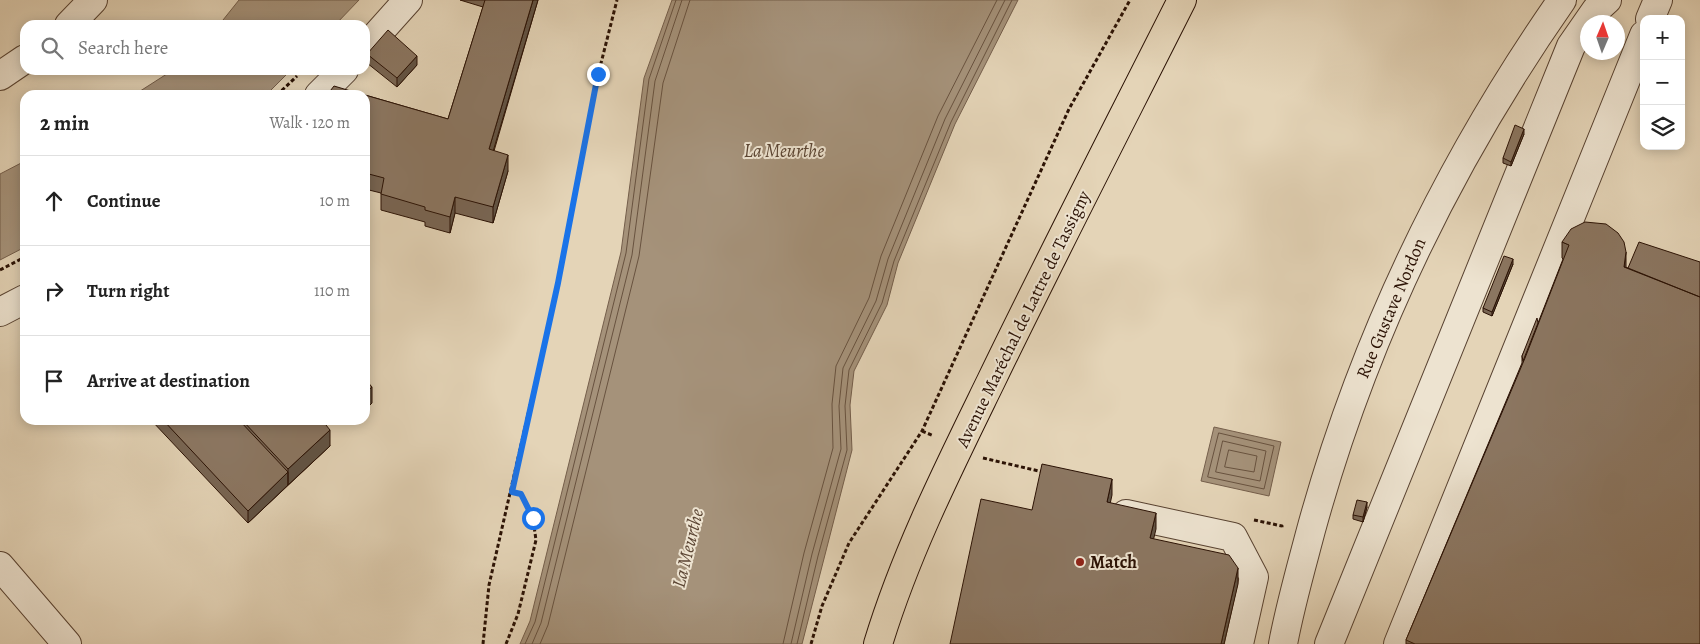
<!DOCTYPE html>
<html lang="en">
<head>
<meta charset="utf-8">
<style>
  body { margin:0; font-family:Alegreya,serif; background:#f6f6f6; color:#222 }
  .controls { position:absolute; right:15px; top:15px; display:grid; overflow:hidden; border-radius:10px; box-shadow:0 2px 12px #0003 }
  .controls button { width:45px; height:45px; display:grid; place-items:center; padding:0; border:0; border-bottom:1px solid #e0e0e0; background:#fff; color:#222; font:25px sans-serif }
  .compass { position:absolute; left:1580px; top:15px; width:45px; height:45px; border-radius:50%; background:#fff; box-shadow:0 2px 12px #0003; rotate:2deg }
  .stop { position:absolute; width:15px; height:15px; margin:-11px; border:4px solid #1a73e8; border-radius:50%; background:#fff }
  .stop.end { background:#1a73e8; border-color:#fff; box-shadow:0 1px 5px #0008 }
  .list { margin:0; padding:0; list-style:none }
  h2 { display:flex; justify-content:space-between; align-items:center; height:65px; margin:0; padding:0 20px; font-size:21px }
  h2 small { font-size:16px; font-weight:400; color:#767676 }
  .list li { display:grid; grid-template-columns:32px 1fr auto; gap:15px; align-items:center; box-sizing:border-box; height:90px; padding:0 20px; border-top:1px solid #e0e0e0 }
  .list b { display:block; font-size:19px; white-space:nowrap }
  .list em { font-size:16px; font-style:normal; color:#767676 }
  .icon { flex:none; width:28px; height:28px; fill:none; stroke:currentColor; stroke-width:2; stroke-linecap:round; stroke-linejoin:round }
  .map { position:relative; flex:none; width:1700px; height:644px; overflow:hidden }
  .search { position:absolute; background:#fff; box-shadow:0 2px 12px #0003; left:20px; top:20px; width:350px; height:55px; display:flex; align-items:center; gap:12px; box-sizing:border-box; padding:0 18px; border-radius:15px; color:#767676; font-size:19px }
  .panel { position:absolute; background:#fff; box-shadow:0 2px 12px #0003; left:20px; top:90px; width:350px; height:335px; border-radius:15px }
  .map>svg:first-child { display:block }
  .water { fill:#a5927a; stroke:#745e4b }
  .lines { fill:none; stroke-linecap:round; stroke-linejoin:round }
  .shore { stroke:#68523f; stroke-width:1 }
  .minor-casing { stroke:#584231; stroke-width:30 }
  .major-casing { stroke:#2a1104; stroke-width:30 }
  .path { stroke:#2a1104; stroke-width:3; stroke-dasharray:4 2.5; stroke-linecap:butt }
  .minor { stroke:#ede3d0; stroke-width:28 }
  .major { stroke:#e4d4b7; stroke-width:28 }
  .wall { fill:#786553; stroke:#2a1104 }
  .shaded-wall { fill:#615344; stroke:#2a1104 }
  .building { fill:#8b7661; stroke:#2a1104 }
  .route { stroke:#1a73e8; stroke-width:6 }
  .poi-dot { fill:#8f2418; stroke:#ede3d0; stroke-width:2 }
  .labels { text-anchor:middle; stroke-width:4; stroke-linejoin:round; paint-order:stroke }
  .street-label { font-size:18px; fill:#2a1104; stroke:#ede3d0 }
  .poi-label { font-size:18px; font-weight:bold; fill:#2a1104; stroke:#ede3d0; text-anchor:start }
  .water-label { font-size:19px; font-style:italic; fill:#5b4533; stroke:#ede3d0 }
</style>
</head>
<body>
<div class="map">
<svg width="1700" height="644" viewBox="0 0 1700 644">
  <rect width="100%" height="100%" fill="#e4d4b7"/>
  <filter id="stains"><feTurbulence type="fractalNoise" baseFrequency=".004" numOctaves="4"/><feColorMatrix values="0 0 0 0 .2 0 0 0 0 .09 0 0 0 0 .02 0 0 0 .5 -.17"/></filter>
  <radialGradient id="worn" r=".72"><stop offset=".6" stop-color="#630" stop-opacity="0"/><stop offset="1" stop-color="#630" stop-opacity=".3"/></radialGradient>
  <path class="water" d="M 239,0 L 359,0 L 335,25 L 219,25 Z
    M 672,0 L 1018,0 L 955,124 L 898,263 L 887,305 L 854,371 L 850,405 L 852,450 L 802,644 L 520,644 L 530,621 L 621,252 L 644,78 Z
    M 173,70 L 291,70 L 266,95 L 134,95 Z
    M 25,161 L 25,247 L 0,260 L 0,174 Z
    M 1214,427 L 1281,442 L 1269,496 L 1201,481 Z"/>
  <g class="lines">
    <path class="shore" d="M 1219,433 L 1274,446 L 1264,489 L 1208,477 Z
      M 1223,441 L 1266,451 L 1260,481 L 1216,472 Z
      M 1229,450 L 1257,456 L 1254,472 L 1225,467 Z
      M 525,644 L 535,622 L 626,253 L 649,79 L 676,0
      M 532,644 L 541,623 L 632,255 L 655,81 L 682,0
      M 540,644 L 548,625 L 639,256 L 663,83 L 690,0
      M 783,644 L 804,553 L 833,448 L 832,404 L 836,366 L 869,298 L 881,256 L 938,116 L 997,0
      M 791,644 L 812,554 L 841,449 L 839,406 L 843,368 L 876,301 L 888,259 L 945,119 L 1005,0
      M 797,644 L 818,556 L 847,450 L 845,406 L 849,370 L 882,303 L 894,261 L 951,122 L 1012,0"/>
    <defs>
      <path id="minor" d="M 1650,19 L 1658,0
        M 69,25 L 93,0
        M 365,48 L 408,0
        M 0,76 L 25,59
        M 319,95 L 344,70
        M 0,312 L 25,299
        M 1126,514 L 1233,537 L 1254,577 L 1239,644
        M 0,566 L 67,644
        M 1283,644 C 1290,606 1301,568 1311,530 C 1363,340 1449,162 1562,0
        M 1329,644 L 1571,46 L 1596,10 L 1607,0
        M 1398,644 L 1644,35"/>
      <path id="major" d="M 878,644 C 906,552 949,467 991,381 C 1053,253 1118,127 1182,0"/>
    </defs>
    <use href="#minor" class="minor-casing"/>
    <use href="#major" class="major-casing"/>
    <path class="path" d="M 277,95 L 297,76
      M 0,270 L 25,257
      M 922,431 L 934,436
      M 983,458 L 1043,472
      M 1254,520 L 1282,526 L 1282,528
      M 483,644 L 489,585 L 558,283 L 598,75 L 617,0
      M 506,644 L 518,614 L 536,540 L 533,519 L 521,494 L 511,492
      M 811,644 L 822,606 L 849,543 L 922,431 L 1069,109 L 1130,0"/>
    <use href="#minor" class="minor"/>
    <use href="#major" class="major"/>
  </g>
  <path class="wall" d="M 460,0 L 538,0 L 494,151 L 508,171 L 493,223 L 455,213 L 450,233 L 425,226 L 425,222 L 381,210 L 381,193 L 365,189 L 365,95 L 448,119 L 483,7 Z
    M 367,54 L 417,65 L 397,87 L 367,63 Z
    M 1524,134 L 1511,166 L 1503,163 L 1503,158 Z
    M 1562,242 L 1628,268 L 1700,644 L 1406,644 L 1406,640 L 1522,363 L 1522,356 L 1538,323 L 1563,259 L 1562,258 Z
    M 1513,264 L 1492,316 L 1483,312 L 1483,308 Z
    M 151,420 L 322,420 L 330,446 L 248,523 Z
    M 1367,507 L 1363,522 L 1353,519 L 1353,515 Z"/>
  <path class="shaded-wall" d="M 533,0 L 538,0 L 489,165 L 489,149 Z
    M 417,56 L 417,65 L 397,87 L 397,78 Z
    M 1524,129 L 1524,134 L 1511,166 L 1511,162 Z
    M 508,155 L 508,171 L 493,223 L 493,207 Z
    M 455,197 L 455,213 L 450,233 L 450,217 Z
    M 1626,252 L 1626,268 L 1624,267 Z
    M 1513,259 L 1513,264 L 1492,316 L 1492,312 Z
    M 372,387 L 372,403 L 365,410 L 365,394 Z
    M 330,430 L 330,446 L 288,485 L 288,469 Z
    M 288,472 L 288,485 L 248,523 L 248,511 Z
    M 1112,479 L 1112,495 L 1107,518 L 1107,502 Z
    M 1367,502 L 1367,507 L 1363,522 L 1363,517 Z
    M 1156,513 L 1156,529 L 1150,554 L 1150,538 Z
    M 1238,568 L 1238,584 L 1224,644 L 1221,644 Z"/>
  <path class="building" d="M 485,0 L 533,0 L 489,149 L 508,155 L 493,207 L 455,197 L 450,217 L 425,210 L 425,207 L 381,194 L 384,178 L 365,173 L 365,95 L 448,119 Z
    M 388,30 L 417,56 L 397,78 L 367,54 Z
    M 334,86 L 364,95 L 327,95 Z
    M 1515,125 L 1524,129 L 1511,162 L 1503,158 Z
    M 1585,222 L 1606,224 L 1618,233 L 1624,242 L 1626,252 L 1624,267 L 1700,297 L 1700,644 L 1415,644 L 1406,640 L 1525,358 L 1569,245 L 1562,242 L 1571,229 Z
    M 1639,242 L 1700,262 L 1700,297 L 1628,268 Z
    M 1504,256 L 1513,259 L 1492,312 L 1483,308 Z
    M 1537,318 L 1538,323 L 1523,361 L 1522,356 Z
    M 365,379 L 372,387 L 365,394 Z
    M 163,420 L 239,420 L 288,472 L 248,511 Z
    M 242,420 L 322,420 L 330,430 L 288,469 Z
    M 1042,464 L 1112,479 L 1107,502 L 1156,513 L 1150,538 L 1229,555 L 1238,568 L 1221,644 L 950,644 L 981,499 L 1032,510 Z
    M 1357,500 L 1367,502 L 1363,517 L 1353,515 Z"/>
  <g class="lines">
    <path class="route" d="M 533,518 L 521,494 L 512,492 L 558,283 L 598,74"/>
  </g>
  <circle class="poi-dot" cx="1080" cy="562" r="5"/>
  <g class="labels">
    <g class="street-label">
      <text transform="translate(1391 308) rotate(-67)" y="6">Rue Gustave Nordon</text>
      <text transform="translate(1023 319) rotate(-64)" y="6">Avenue Maréchal de Lattre de Tassigny</text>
    </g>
    <g class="poi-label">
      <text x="1090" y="568">Match</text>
    </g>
    <g class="water-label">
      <text x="784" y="157">La Meurthe</text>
      <text transform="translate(687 548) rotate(-76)" y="7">La Meurthe</text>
    </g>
  </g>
  <rect width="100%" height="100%" filter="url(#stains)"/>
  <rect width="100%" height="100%" fill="url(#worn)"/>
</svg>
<div class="controls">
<button>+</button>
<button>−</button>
<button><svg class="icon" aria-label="layers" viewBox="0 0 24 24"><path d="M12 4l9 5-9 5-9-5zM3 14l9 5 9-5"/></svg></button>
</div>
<svg class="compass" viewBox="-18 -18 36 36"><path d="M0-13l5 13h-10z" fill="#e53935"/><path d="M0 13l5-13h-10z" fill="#767676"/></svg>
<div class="stop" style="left:533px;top:518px"></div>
<div class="stop end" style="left:598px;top:74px"></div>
<div class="search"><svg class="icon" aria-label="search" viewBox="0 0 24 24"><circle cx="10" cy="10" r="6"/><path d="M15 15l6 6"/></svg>Search here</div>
<section class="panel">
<h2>2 min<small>Walk · 120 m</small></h2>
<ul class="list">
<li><svg class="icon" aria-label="ahead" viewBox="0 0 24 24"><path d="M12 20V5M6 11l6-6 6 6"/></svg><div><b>Continue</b></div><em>10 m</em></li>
<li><svg class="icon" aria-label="right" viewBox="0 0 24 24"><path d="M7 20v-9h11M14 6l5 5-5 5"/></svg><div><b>Turn right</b></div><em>110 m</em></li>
<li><svg class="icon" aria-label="arrive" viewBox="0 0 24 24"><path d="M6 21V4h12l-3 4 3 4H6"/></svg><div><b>Arrive at destination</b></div></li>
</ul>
</section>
</div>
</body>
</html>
